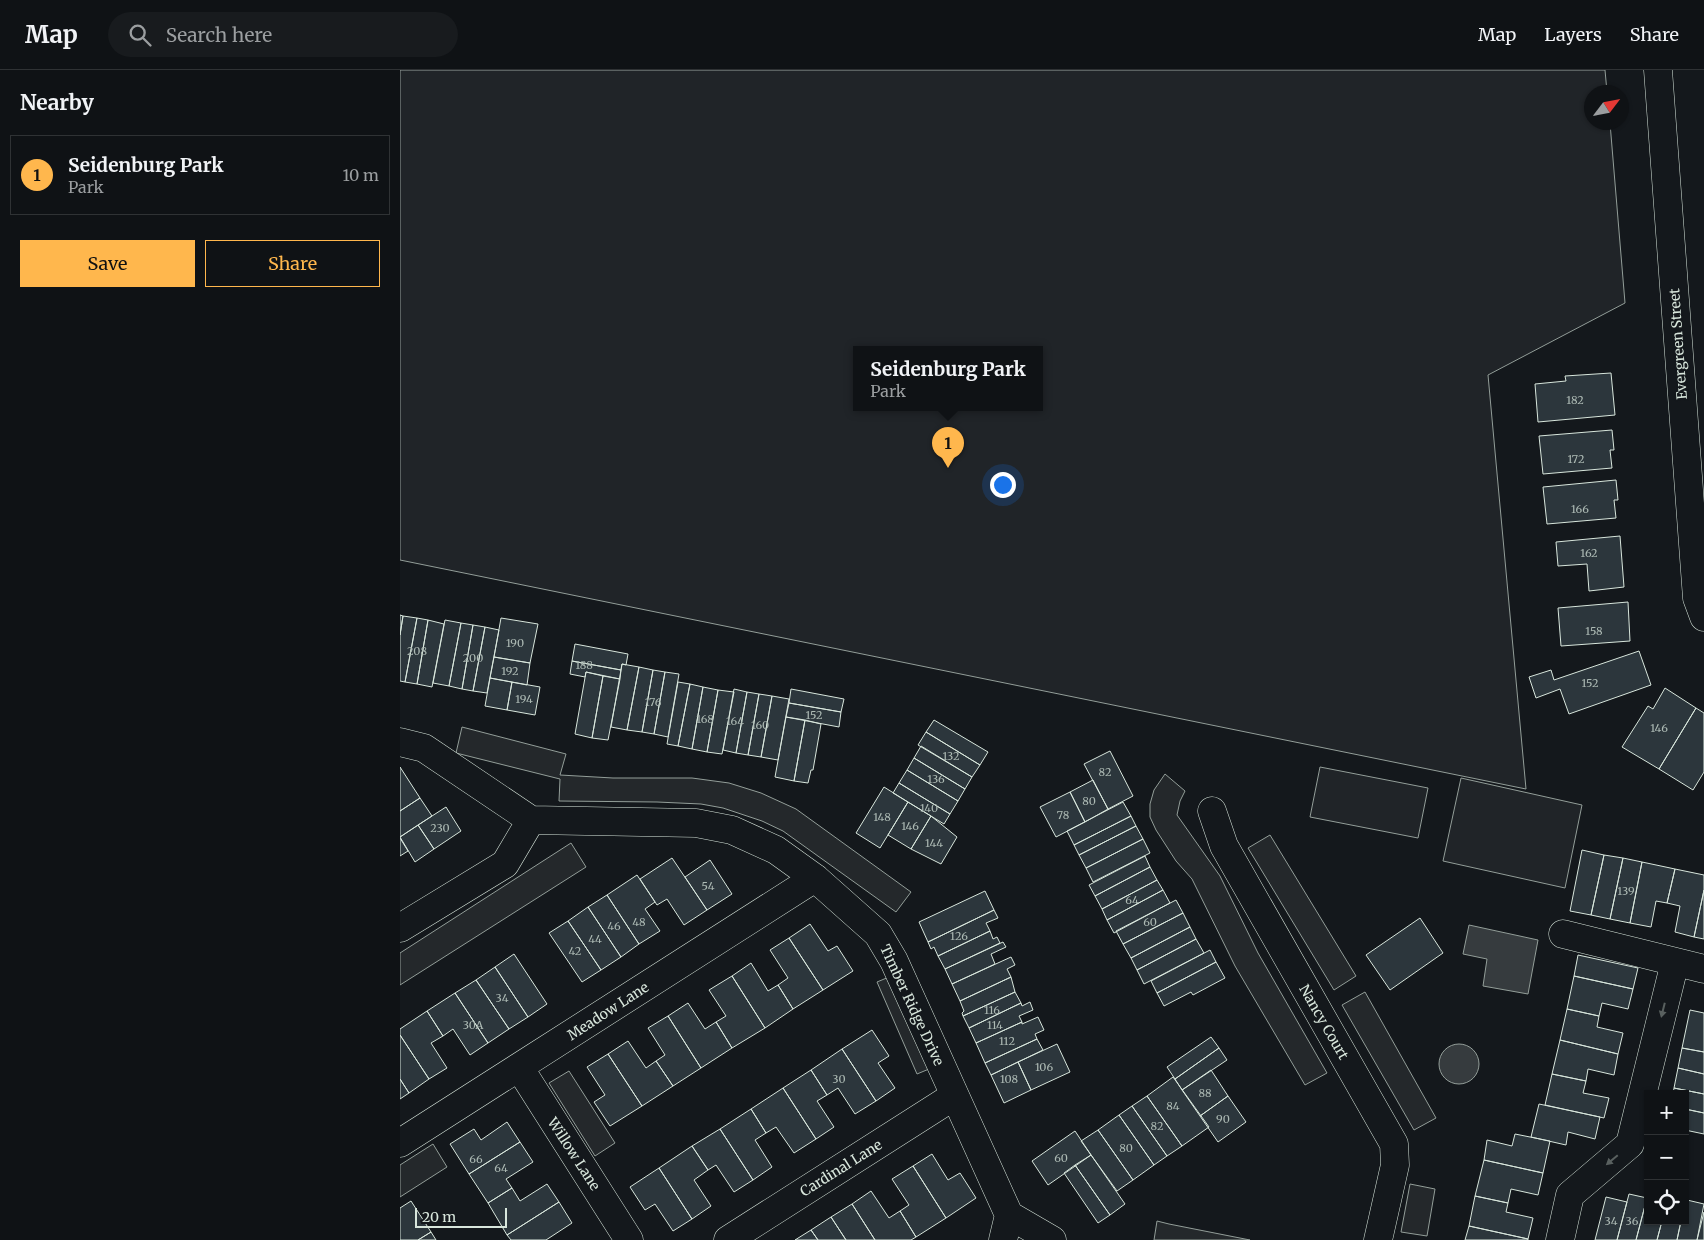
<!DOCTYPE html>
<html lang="en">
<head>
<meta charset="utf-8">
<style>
  body { margin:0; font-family:Merriweather,serif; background:#181b1e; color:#f1f3f6 }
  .controls { position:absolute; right:15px; bottom:15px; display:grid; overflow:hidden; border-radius:0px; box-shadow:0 1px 4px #0004 }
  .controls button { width:45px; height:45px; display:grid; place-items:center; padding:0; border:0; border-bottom:1px solid #2f3234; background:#0f1215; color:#f1f3f6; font:25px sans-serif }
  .compass { position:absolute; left:1184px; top:15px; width:45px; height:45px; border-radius:50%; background:#0f1215; box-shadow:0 1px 4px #0004; rotate:58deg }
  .scale { position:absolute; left:15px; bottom:12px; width:92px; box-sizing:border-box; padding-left:5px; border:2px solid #d8e6dc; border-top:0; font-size:14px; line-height:18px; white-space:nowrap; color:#d8e6dc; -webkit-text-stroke:4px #14181c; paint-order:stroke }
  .you { position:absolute; left:602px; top:414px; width:18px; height:18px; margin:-12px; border:4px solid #fff; border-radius:50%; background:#1a73e8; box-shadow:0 0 0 8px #1a73e833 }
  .badge { display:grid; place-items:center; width:32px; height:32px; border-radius:50%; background:#ffb74d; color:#111; font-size:16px; font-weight:700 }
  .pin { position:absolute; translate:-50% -41px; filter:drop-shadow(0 1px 2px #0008) }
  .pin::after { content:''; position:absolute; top:26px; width:18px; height:15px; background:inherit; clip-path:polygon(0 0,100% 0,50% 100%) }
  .popup { position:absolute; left:453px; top:276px; width:190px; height:65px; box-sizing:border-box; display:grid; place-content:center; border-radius:0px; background:#0f1215; filter:drop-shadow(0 1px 4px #0005); font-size:16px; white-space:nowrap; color:#9b9ea0 }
  .popup b { font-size:19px; color:#f1f3f6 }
  .popup::after { content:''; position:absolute; left:50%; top:100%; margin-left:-10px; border:10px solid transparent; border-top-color:#0f1215 }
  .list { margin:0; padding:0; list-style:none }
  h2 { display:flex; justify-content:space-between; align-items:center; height:65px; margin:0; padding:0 20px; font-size:21px }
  h2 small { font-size:16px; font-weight:400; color:#9b9ea0 }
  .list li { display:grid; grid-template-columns:32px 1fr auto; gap:15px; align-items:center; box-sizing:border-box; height:80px; margin:0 10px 10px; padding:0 10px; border:1px solid #2f3234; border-radius:0px }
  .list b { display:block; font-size:19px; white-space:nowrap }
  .list p { margin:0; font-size:16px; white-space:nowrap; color:#9b9ea0 }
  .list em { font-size:16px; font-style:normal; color:#9b9ea0 }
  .actions { display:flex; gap:10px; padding:15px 20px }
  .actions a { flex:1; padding:11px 0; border:1px solid #ffb74d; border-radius:0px; text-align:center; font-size:18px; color:#ffb74d }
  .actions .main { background:#ffb74d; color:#111 }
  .icon { flex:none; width:28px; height:28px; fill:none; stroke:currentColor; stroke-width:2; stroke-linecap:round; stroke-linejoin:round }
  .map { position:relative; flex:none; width:1304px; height:1170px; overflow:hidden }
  header { display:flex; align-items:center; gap:30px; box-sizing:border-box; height:70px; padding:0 25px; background:#0f1215; border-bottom:1px solid #2f3234 }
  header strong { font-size:24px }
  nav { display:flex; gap:28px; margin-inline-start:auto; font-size:18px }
  .search { width:350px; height:45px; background:#181b1e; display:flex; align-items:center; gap:12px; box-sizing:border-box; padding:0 18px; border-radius:28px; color:#9b9ea0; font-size:19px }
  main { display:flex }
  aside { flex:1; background:#0f1215 }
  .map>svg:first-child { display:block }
  .green { fill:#202428; stroke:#939e99; fill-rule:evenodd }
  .parking { fill:#24282b; stroke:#939e99 }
  .water { fill:#363b3e; stroke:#939e99 }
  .building { fill:#2c363c; stroke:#d8e6dc }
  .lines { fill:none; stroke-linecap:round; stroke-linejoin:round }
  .street-casing { stroke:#d8e6dc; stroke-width:29 }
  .street { stroke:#14181c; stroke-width:28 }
  .oneway { fill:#59605f }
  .labels { text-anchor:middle; stroke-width:4; stroke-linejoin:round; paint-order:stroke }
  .number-label { font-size:11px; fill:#adbab4 }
  .street-label { font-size:14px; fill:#d8e6dc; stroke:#14181c }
</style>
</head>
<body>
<header>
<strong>Map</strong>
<div class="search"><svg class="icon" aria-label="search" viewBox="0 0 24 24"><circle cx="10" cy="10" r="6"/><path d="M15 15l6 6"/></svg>Search here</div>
<nav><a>Map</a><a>Layers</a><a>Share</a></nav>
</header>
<main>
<aside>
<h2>Nearby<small></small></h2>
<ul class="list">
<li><span class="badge">1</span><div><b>Seidenburg Park</b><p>Park</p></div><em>10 m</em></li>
</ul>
<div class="actions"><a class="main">Save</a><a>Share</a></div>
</aside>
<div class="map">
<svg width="1304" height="1170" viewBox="0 0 1304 1170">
  <rect width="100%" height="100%" fill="#14181c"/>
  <path class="green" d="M 0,0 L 1205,0 L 1207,22 L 1192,22 L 1192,52 L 1210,53 L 1225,233 L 1088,305 L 1126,719 L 0,490 ZM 639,279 L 639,337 L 457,337 L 457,279 Z
    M 920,697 L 1028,718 L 1018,768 L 910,747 Z
    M 1061,708 L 1182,735 L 1165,818 L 1043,791 Z"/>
  <path class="parking" d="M 62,657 L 166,684 L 160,705 L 213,708 L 292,708 L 329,713 L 361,723 L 396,739 L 511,822 L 496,842 L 383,761 L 362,751 L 323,738 L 301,734 L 257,732 L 159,731 L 160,709 L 56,683 Z
    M 765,704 L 785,721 L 780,731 L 777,745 L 820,806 L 858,883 L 927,1003 L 905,1015 L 835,896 L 792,809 L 776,791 L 756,760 L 750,747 L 750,734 L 754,720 Z
    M 870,765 L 956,906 L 934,920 L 848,778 Z
    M 171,773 L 186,797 L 0,915 L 0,883 Z
    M 489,907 L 529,999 L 517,1004 L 477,912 Z
    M 965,922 L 1036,1048 L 1014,1060 L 942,935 Z
    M 169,1001 L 215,1073 L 195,1086 L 149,1013 Z
    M 33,1074 L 47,1097 L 0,1127 L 0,1095 Z
    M 1010,1114 L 1035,1119 L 1027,1166 L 1001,1162 Z
    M 757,1151 L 769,1154 L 850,1170 L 754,1170 Z"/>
  <path class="water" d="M 1069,855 L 1138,870 L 1128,924 L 1083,916 L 1087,889 L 1063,884 Z
    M1039 994a20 20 0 1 1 40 0a20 20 0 1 1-40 0Z"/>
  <path class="building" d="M 1211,303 L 1215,345 L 1138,352 L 1135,314 L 1166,311 L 1165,306 Z
    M 1212,360 L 1214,380 L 1210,380 L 1212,398 L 1143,404 L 1139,366 Z
    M 1216,410 L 1218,430 L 1214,430 L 1216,448 L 1147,454 L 1143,417 Z
    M 1220,466 L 1224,517 L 1189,521 L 1187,494 L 1158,496 L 1156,472 Z
    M 1228,532 L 1230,571 L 1161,576 L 1158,538 Z
    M 0,545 L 3,546 L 0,565 Z
    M 3,546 L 17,548 L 5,612 L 0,611 L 0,565 Z
    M 17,548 L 28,550 L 17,614 L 5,612 Z
    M 101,548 L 138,554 L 130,593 L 94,587 Z
    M 28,550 L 44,554 L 32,617 L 17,614 Z
    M 45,550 L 61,553 L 49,616 L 33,613 Z
    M 61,553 L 73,555 L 62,619 L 49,616 Z
    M 73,555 L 85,557 L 73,621 L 62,619 Z
    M 85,557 L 99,560 L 87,623 L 73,621 Z
    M 175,574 L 228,584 L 226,595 L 222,594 L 221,600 L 172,591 Z
    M 1239,581 L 1251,615 L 1169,644 L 1160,619 L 1136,628 L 1129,607 L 1151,600 L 1154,610 Z
    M 94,587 L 130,593 L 127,615 L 90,608 Z
    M 172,591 L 221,600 L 220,609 L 186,602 L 185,607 L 170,604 Z
    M 222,594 L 239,597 L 227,660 L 211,657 Z
    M 239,597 L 253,600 L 242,662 L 227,660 Z
    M 253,600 L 265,602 L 254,664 L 242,662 Z
    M 186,602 L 203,606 L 192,668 L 175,664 Z
    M 265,602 L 279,604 L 268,667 L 254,664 Z
    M 203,606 L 220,609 L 208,670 L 192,668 Z
    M 90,608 L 112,612 L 107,640 L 85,636 Z
    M 112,612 L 140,617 L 135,645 L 107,640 Z
    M 278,612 L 290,614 L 278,676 L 267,674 Z
    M 290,614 L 303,617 L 292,679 L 278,676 Z
    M 303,617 L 318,620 L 307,682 L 292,679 Z
    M 1265,618 L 1296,638 L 1259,699 L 1222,677 L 1248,636 L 1253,639 Z
    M 334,619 L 347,622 L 336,683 L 323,680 Z
    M 391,619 L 444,629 L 441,642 L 389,633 Z
    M 318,620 L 334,622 L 322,684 L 307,682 Z
    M 347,622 L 359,624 L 348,685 L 336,683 Z
    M 359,624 L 372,626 L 361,687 L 348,685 Z
    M 372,626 L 389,629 L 378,690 L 361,687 Z
    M 389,633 L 441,642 L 439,657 L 386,647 Z
    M 1296,638 L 1304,643 L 1304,702 L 1293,720 L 1259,699 Z
    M 386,647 L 405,650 L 394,711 L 375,707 Z
    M 405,650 L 421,654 L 413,700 L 411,700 L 408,713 L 394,711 Z
    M 534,650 L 588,682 L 580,695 L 526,662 Z
    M 526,662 L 580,695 L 572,707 L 518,675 Z
    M 521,676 L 572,707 L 565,719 L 514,688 Z
    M 710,681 L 733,726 L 708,739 L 684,694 Z
    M 514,688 L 565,719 L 558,731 L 507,700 Z
    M 0,697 L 20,728 L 0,741 Z
    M 507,700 L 558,731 L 550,744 L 499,713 Z
    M 693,710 L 708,739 L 685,752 L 670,722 Z
    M 499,713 L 550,744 L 544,754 L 493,723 Z
    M 484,717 L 508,732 L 480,778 L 456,763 Z
    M 670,722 L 685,752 L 656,767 L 640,737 Z
    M 20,728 L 32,746 L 0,767 L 0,741 Z
    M 508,732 L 531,746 L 511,779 L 488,765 Z
    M 723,732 L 731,746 L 674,775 L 667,761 Z
    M 46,737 L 61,761 L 34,779 L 18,755 Z
    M 531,746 L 557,767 L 541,794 L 511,779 Z
    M 731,746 L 736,756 L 679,785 L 674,775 Z
    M 18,755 L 34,779 L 15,792 L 0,767 Z
    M 736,756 L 743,769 L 686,798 L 679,785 Z
    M 0,768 L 8,781 L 0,786 Z
    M 743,769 L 750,783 L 693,812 L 686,798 Z
    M 1182,780 L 1204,785 L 1191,845 L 1170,841 Z
    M 1204,785 L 1223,788 L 1210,849 L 1191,845 Z
    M 745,786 L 750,797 L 695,826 L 689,815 Z
    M 272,788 L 307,840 L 284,855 L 267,829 L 257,835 L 240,809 Z
    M 1223,788 L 1242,792 L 1230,853 L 1210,849 Z
    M 310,790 L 332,824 L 307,840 L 285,807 Z
    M 1242,792 L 1275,799 L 1267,833 L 1256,831 L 1251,857 L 1230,853 Z
    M 750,797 L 757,810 L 702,839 L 695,826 Z
    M 1275,799 L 1304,805 L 1304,820 L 1294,867 L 1275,862 L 1280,836 L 1267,833 Z
    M 237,805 L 255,832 L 245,839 L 260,861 L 239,874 L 207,825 Z
    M 757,810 L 763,820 L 707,850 L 702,839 Z
    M 763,820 L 770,833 L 714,863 L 707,850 Z
    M 1304,820 L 1304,869 L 1294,867 Z
    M 585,821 L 594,840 L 528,872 L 519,852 Z
    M 207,825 L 239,874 L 221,887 L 188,837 Z
    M 776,830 L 783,843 L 723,874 L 716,861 Z
    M 188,837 L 221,887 L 201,900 L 168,851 Z
    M 594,840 L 598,848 L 586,853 L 590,861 L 538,886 L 534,877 L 531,879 L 528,872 Z
    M 783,843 L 790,857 L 731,888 L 723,874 Z
    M 1020,848 L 1043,883 L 990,920 L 966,885 Z
    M 168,851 L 201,900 L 182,912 L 149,863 Z
    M 410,854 L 428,881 L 437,876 L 453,901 L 423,920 L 389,868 Z
    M 790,857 L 796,869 L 737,900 L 731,888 Z
    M 590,861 L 593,869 L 597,867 L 600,873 L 545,899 L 538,886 Z
    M 389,868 L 423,920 L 393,939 L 378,915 L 388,908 L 370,880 Z
    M 796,869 L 804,883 L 744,914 L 737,900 Z
    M 603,872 L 606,877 L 591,884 L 595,894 L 552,914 L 545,899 Z
    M 810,880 L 816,892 L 757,923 L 751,911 Z
    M 114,884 L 147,934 L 128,947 L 95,897 Z
    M 1178,885 L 1238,898 L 1233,919 L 1174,906 Z
    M 611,887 L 615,895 L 607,899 L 611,907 L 560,931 L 552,914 Z
    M 816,892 L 825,908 L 793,925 L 791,922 L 764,936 L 757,923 Z
    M 351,893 L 368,921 L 378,915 L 393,939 L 365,958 L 332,906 Z
    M 95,897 L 128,947 L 109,959 L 76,910 Z
    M 332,906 L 365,958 L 332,978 L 316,952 L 326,946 L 309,920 Z
    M 1174,906 L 1233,919 L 1228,939 L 1202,933 L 1199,946 L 1167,939 Z
    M 611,907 L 615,922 L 563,946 L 562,943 L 564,941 L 560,931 Z
    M 76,910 L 109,959 L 88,973 L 55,923 Z
    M 615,922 L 621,933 L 569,958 L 563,946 Z
    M 55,923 L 88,973 L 70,985 L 53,959 L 43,966 L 27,941 Z
    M 630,932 L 633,940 L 619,946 L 622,952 L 576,973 L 569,958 L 621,933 L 622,936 Z
    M 288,933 L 305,959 L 316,952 L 332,978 L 301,998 L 268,946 Z
    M 1167,939 L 1199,946 L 1197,957 L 1223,963 L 1218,984 L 1160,970 Z
    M 1290,940 L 1304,943 L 1304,982 L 1282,978 Z
    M 27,941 L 43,966 L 31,973 L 47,998 L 29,1009 L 0,965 L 0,959 Z
    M 268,946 L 301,998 L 273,1016 L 256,991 L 265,985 L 248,958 Z
    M 638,947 L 644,960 L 635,964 L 637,969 L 585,993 L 576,973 L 622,952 L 622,954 Z
    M 472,960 L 489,986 L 478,993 L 495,1018 L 476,1031 L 442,979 Z
    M 0,965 L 29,1009 L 9,1023 L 0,1009 Z
    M 811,967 L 819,978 L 775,1009 L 767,997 Z
    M 637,969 L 643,980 L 591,1005 L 585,993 Z
    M 1160,970 L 1218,984 L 1214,1005 L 1188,999 L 1186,1011 L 1152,1004 Z
    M 228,971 L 246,998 L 256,991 L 273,1016 L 242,1036 L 208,984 Z
    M 657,974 L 670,1002 L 631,1020 L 618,992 Z
    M 819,978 L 827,990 L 782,1020 L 775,1009 Z
    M 1282,978 L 1304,982 L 1304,1004 L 1278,998 Z
    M 442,979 L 476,1031 L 455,1044 L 438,1018 L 427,1025 L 411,1000 Z
    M 208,984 L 242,1036 L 210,1056 L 194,1032 L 205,1025 L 187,997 Z
    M 618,992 L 631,1020 L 604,1033 L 591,1005 Z
    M 1278,998 L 1304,1004 L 1304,1024 L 1274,1018 Z
    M 411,1000 L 427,1025 L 417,1031 L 434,1057 L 416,1069 L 383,1018 Z
    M 811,1000 L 828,1026 L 800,1046 L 782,1020 Z
    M 1152,1004 L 1186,1011 L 1183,1023 L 1209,1028 L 1204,1048 L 1145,1035 Z
    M 773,1007 L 809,1057 L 782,1076 L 747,1026 Z
    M 0,1009 L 9,1023 L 0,1029 Z
    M 383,1018 L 416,1069 L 394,1083 L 376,1057 L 366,1063 L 351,1039 Z
    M 1274,1018 L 1304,1024 L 1304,1043 L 1285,1039 L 1285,1024 L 1273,1024 Z
    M 747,1026 L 782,1076 L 767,1086 L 732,1036 Z
    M 828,1026 L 846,1052 L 818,1072 L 800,1046 Z
    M 1139,1034 L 1200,1047 L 1195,1069 L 1168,1062 L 1166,1075 L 1131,1067 Z
    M 732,1036 L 767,1086 L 754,1095 L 719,1045 Z
    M 351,1039 L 366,1063 L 355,1070 L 372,1097 L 353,1110 L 320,1059 Z
    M 1285,1039 L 1304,1043 L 1304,1064 L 1285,1060 Z
    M 719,1045 L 754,1095 L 733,1110 L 698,1060 Z
    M 107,1052 L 120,1072 L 69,1104 L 50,1074 L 74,1059 L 81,1070 Z
    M 320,1059 L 353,1110 L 334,1122 L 316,1095 L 308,1100 L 292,1076 Z
    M 698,1060 L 733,1110 L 717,1121 L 681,1071 Z
    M 675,1061 L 691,1085 L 648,1115 L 632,1091 Z
    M 1115,1064 L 1150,1071 L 1143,1103 L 1084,1090 L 1087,1070 L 1112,1076 Z
    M 120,1072 L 133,1092 L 106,1109 L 112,1118 L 88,1133 L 69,1104 Z
    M 292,1076 L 308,1100 L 294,1110 L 311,1136 L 292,1149 L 259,1098 Z
    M 532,1084 L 548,1110 L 560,1103 L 576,1128 L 546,1148 L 513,1096 Z
    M 691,1085 L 725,1134 L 710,1145 L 675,1095 Z
    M 1084,1090 L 1143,1103 L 1138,1125 L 1111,1119 L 1108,1133 L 1075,1126 Z
    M 675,1095 L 710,1145 L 698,1153 L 664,1103 Z
    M 513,1096 L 546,1148 L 516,1167 L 500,1141 L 509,1135 L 492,1109 Z
    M 259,1098 L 292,1149 L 273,1161 L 255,1134 L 245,1140 L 230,1117 Z
    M 147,1114 L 159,1132 L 107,1165 L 88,1133 L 112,1118 L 120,1131 Z
    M 471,1121 L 489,1148 L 500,1141 L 516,1167 L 511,1170 L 475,1170 L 452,1134 Z
    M 1229,1124 L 1247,1128 L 1236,1170 L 1217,1170 Z
    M 1075,1126 L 1108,1133 L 1106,1142 L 1133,1148 L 1128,1169 L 1069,1156 Z
    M 1206,1127 L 1227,1132 L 1217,1170 L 1195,1170 Z
    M 1247,1128 L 1248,1151 L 1262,1151 L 1257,1170 L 1236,1170 Z
    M 1287,1130 L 1304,1134 L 1297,1170 L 1277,1170 L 1281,1151 L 1285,1151 Z
    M 11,1131 L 31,1162 L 18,1170 L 0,1170 L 0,1138 Z
    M 159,1132 L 172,1153 L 146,1170 L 111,1170 L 107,1165 Z
    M 452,1134 L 475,1170 L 446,1170 L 431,1147 Z
    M 1304,1142 L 1304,1170 L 1297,1170 Z
    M 431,1147 L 446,1170 L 418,1170 L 411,1160 Z
    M 1262,1151 L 1281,1151 L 1277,1170 L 1257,1170 Z
    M 1069,1156 L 1128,1169 L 1128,1170 L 1065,1170 Z
    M 411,1160 L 418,1170 L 395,1170 Z
    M 31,1162 L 36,1170 L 18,1170 Z"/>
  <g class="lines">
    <defs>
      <path id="street" d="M 1258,0 L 1297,528 L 1304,547
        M 0,672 L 24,678 L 131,750 L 296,753 L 332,760 L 376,780 L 415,808 L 478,864 L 494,891 L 609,1145 L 652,1170
        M 812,741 L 824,776 L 994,1074 L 995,1095 L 978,1170
        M 0,858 L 105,794 L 131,750
        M 1163,864 L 1304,899
        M 119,997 L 229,1170
        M 0,1073 L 415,808
        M 328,1170 L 554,1026
        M 603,1170 L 609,1145
        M 1160,1170 L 1170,1125 L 1230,1074 L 1275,892"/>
    </defs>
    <use href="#street" class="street-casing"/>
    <use href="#street" class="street"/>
  </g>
  <defs><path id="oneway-solid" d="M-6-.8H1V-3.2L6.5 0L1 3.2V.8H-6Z" transform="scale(1.25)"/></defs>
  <g class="oneway">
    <use href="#oneway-solid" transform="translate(1263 940) rotate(104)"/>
    <use href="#oneway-solid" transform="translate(1212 1090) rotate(140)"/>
  </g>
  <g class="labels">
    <g class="number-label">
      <text x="1175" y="334">182</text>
      <text x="1176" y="393">172</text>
      <text x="1180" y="443">166</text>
      <text x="1189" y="487">162</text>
      <text x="1194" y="565">158</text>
      <text x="115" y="577">190</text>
      <text x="17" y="585">208</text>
      <text x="73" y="592">200</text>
      <text x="184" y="599">188</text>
      <text x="110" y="605">192</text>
      <text x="1190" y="617">152</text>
      <text x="124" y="633">194</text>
      <text x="253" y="636">176</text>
      <text x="414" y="649">152</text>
      <text x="305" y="653">168</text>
      <text x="335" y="655">164</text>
      <text x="360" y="659">160</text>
      <text x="1259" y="662">146</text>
      <text x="551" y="690">132</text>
      <text x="705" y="706">82</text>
      <text x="536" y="713">136</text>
      <text x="689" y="735">80</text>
      <text x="529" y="742">140</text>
      <text x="663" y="749">78</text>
      <text x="482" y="751">148</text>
      <text x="510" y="760">146</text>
      <text x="40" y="762">230</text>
      <text x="534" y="777">144</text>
      <text x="308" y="820">54</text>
      <text x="1226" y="825">139</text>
      <text x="732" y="834">64</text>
      <text x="239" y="856">48</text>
      <text x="750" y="856">60</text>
      <text x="214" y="860">46</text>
      <text x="559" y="870">126</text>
      <text x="195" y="873">44</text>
      <text x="175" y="885">42</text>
      <text x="102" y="932">34</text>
      <text x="592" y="944">116</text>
      <text x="73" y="959">30A</text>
      <text x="595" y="959">114</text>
      <text x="607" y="975">112</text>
      <text x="644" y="1001">106</text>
      <text x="439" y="1013">30</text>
      <text x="609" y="1013">108</text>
      <text x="805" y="1027">88</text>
      <text x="773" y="1040">84</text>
      <text x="823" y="1053">90</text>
      <text x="757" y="1060">82</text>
      <text x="726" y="1082">80</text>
      <text x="661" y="1092">60</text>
      <text x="76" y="1093">66</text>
      <text x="101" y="1102">64</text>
      <text x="1211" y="1155">34</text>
      <text x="1232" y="1155">36</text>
    </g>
    <g class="street-label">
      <text transform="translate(1278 274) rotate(-94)" y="5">Evergreen Street</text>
      <text transform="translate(512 935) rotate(65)" y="5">Timber Ridge Drive</text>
      <text transform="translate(208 941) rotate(-33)" y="5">Meadow Lane</text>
      <text transform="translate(924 952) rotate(60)" y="5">Nancy Court</text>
      <text transform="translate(174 1084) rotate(57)" y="5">Willow Lane</text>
      <text transform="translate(441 1098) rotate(-32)" y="5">Cardinal Lane</text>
    </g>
  </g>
</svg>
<div class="controls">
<button>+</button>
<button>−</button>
<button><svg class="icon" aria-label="locate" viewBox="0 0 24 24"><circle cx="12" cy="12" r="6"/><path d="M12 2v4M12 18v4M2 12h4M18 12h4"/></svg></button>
</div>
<svg class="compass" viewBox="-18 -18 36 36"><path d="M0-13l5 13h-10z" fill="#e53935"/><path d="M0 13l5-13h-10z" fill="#9b9ea0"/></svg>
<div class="scale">20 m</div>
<div class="you"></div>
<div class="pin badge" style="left:548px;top:398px">1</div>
<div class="popup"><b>Seidenburg Park</b>Park</div>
</div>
</main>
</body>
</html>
